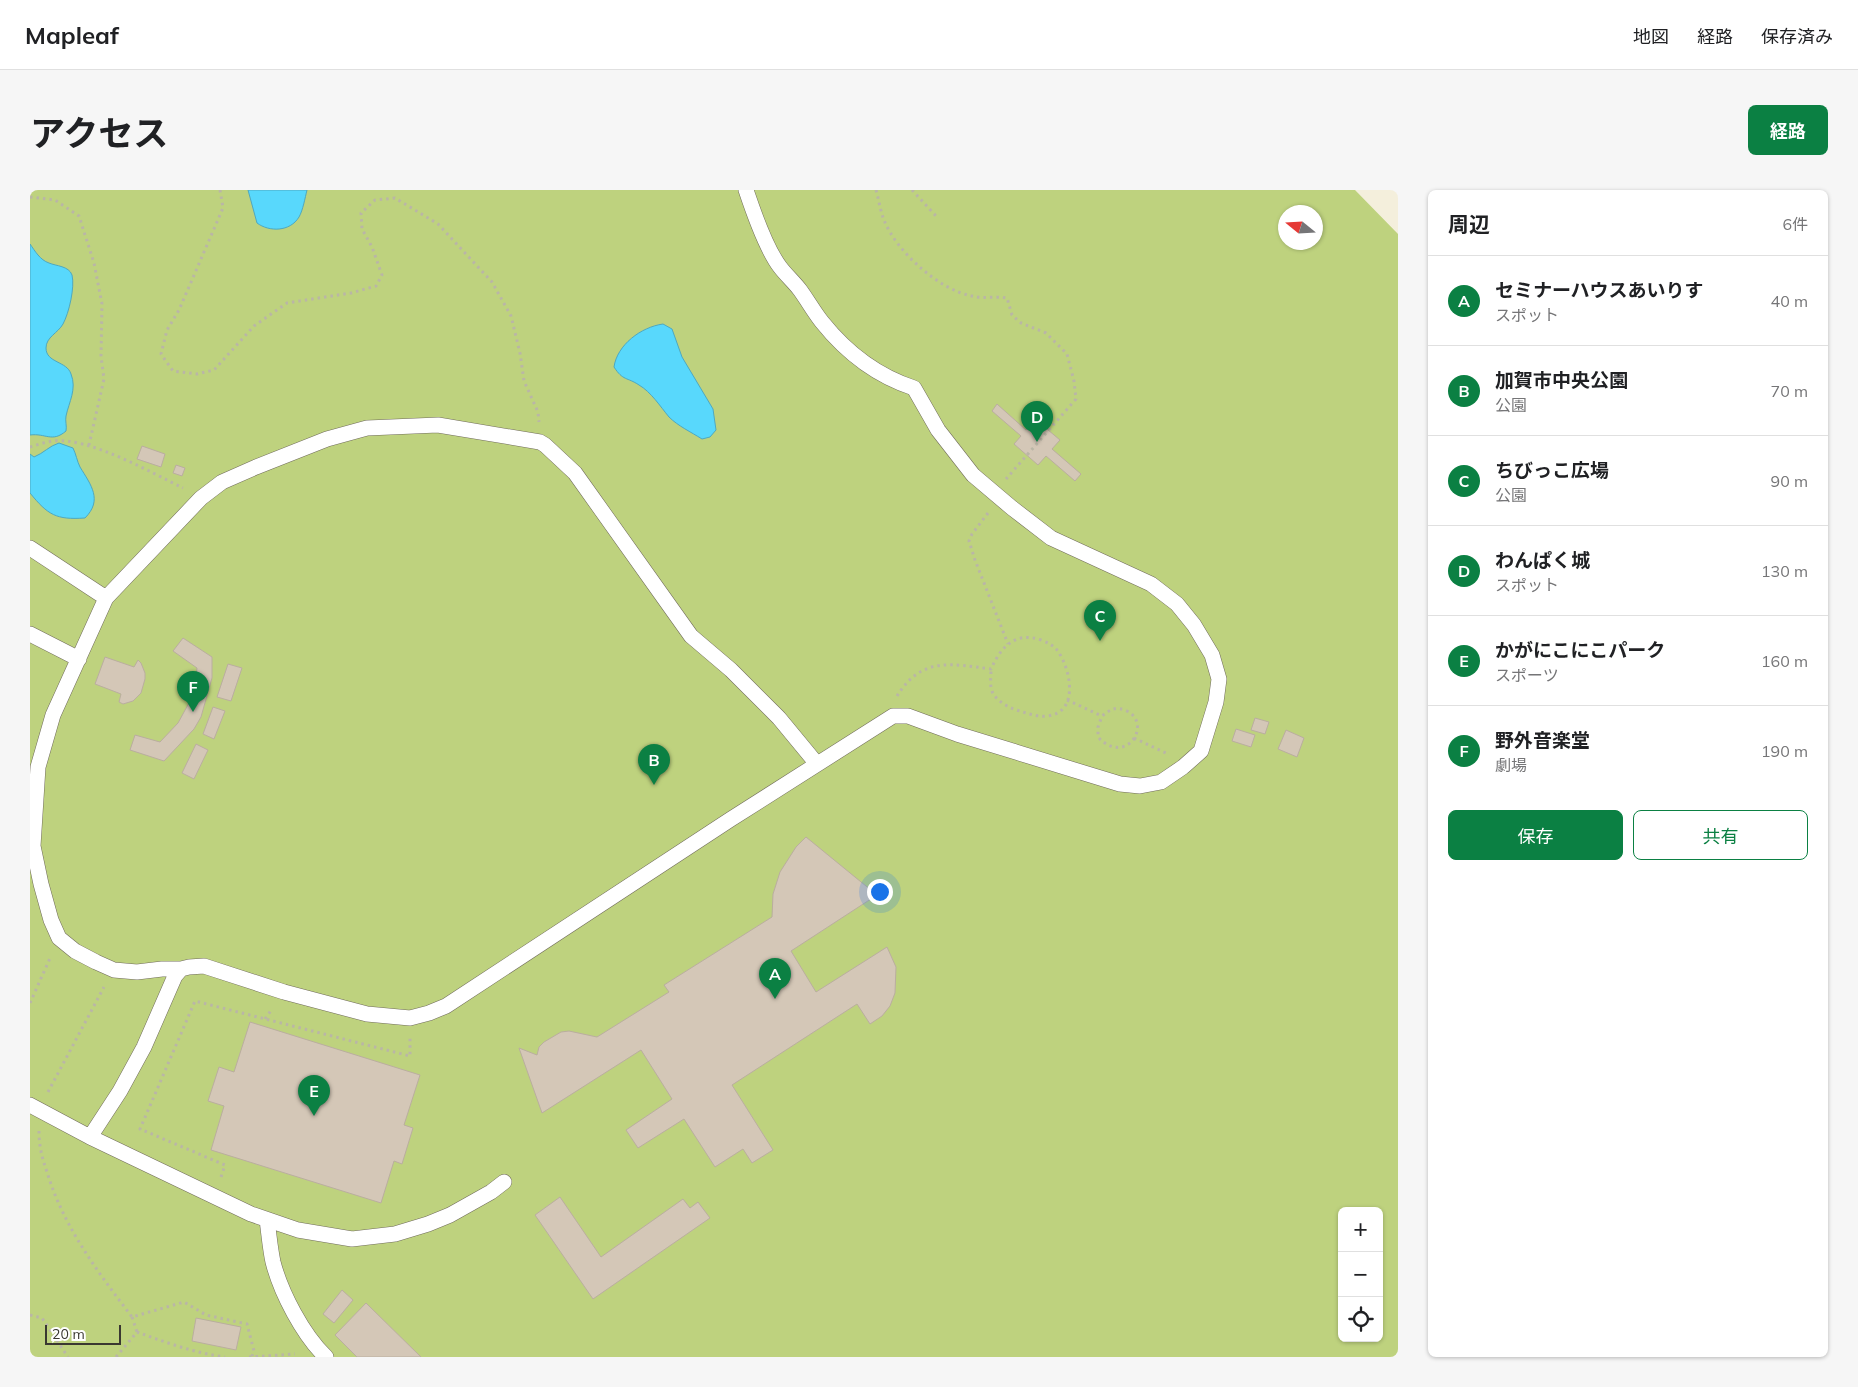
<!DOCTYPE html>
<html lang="ja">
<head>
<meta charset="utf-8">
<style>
  body { margin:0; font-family:Mulish,"Noto Sans JP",sans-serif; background:#f6f6f6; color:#202124 }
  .controls { position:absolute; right:15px; bottom:15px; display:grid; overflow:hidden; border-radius:8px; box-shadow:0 1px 4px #0004 }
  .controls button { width:45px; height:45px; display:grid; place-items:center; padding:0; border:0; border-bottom:1px solid #e0e0e0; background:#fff; color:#202124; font:25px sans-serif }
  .compass { position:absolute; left:1248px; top:15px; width:45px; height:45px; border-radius:50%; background:#fff; box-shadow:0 1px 4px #0004; rotate:288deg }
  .scale { position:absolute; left:15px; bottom:12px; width:76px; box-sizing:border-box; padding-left:5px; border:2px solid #3a3831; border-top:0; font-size:14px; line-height:18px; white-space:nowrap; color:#3a3831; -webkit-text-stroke:4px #fff; paint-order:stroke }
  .you { position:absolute; left:849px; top:701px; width:18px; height:18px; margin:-12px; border:4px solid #fff; border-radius:50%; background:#1a73e8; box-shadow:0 0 0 8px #1a73e833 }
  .badge { display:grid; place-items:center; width:32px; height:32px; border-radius:50%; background:#0b8043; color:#fff; font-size:16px; font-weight:700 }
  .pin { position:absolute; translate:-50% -41px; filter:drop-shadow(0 1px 2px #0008) }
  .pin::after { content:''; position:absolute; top:26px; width:18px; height:15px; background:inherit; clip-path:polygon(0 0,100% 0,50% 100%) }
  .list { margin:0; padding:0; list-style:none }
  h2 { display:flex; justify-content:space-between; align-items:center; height:65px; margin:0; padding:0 20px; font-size:21px }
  h2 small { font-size:16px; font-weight:400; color:#757577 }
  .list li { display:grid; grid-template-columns:32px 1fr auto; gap:15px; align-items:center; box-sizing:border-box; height:90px; padding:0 20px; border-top:1px solid #e0e0e0 }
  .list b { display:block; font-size:19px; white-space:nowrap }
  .list p { margin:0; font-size:16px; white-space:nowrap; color:#757577 }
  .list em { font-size:16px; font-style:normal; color:#757577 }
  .actions { display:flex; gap:10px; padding:15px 20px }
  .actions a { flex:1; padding:11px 0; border:1px solid #0b8043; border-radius:8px; text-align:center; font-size:18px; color:#0b8043 }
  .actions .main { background:#0b8043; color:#fff }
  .icon { flex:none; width:28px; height:28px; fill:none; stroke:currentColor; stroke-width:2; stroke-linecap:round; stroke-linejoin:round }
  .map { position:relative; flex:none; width:1368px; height:1167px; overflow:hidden; border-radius:8px }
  header { display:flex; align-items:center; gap:30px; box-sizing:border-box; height:70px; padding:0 25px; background:#fff; border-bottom:1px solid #e0e0e0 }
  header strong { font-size:24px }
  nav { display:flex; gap:28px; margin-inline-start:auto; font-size:18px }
  .intro { display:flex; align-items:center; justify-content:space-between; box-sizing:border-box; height:120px; padding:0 30px }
  h1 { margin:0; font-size:35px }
  .button { padding:12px 22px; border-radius:8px; background:#0b8043; color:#fff; font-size:18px; font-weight:700 }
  main { display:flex; gap:30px; padding:0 30px }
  aside { flex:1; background:#fff; border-radius:8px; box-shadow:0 1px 4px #0004 }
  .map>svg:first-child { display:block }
  .green { fill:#bed27e; fill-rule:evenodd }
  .water { fill:#58d8fc; stroke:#4fa8bf }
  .building { fill:#d4c7b7; stroke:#baae9f }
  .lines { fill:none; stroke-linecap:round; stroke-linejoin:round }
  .lane-casing { stroke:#716c5c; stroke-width:16 }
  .path { stroke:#bab6a6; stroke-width:3; stroke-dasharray:2.5 4; stroke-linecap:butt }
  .lane { stroke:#fff; stroke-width:15 }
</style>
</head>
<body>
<header>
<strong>Mapleaf</strong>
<nav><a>地図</a><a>経路</a><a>保存済み</a></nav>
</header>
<div class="intro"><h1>アクセス</h1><a class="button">経路</a></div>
<main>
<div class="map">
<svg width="1368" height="1167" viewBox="0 0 1368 1167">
  <rect width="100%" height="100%" fill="#f4efdc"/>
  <path class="green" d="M 0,0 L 1325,0 L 1368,44 L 1368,1167 L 0,1167 ZM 1256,22 L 1286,22 L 1286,52 L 1256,52 ZM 1312,1021 L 1349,1021 L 1349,1148 L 1312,1148 Z"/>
  <path class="water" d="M 218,0 L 277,0 C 275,8 273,20 269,27 C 260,42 239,42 227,33 Z
    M 0,54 C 5,61 10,70 19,73 C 26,76 39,76 42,85 C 45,97 39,123 33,134 C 28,143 16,147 16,158 C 16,173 37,171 41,184 C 47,199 39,212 36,226 C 35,231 37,236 36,241 C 22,253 16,243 0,245 Z
    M 633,134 L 642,139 L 652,167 L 683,219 L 686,240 L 680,247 L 672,249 C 661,242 648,236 639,227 C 630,216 621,202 609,195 C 597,187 593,191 584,177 C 587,155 611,137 633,134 Z
    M 29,253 L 43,258 C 46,264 47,271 50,277 C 61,295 73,310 55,328 C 26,330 18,325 0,303 L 0,264 L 4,267 C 14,263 19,256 29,253 Z"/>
  <path class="building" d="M 967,214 L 996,240 L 1005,229 L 1030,250 L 1022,259 L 1051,284 L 1045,291 L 1016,266 L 1008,275 L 984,254 L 991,246 L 962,221 Z
    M 112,256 L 135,264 L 131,277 L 107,269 Z
    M 146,275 L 155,278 L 152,286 L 143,283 Z
    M 153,448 L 182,467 L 182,488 L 171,527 L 164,539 L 134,571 L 100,560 L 105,545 L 130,552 L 148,533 L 160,511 L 165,494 L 167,478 L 143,461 Z
    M 75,467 L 104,477 L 108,470 L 111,473 L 115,483 L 115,489 L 111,503 L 103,511 L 93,514 L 89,512 L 91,504 L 65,494 Z
    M 198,474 L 212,478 L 201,511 L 187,507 Z
    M 183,517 L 195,521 L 184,549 L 173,544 Z
    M 1225,528 L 1239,532 L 1235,544 L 1221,540 Z
    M 1206,539 L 1225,545 L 1221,557 L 1202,551 Z
    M 1256,540 L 1274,548 L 1267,567 L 1248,559 Z
    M 166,554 L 178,560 L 164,589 L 152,583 Z
    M 776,647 L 847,705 L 761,761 L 786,802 L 857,757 L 866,777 L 865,803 L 860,816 L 852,826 L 840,834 L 827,814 L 702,895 L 743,960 L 722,973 L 713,959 L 685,977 L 654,929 L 608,958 L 596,940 L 642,909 L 611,860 L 512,923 L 489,858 L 507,865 L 509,857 L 514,852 L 531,842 L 539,841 L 567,847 L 639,802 L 634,795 L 742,727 L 743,704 L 750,682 L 766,657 Z
    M 220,832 L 390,885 L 374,935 L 383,938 L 372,974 L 364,971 L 351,1013 L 181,960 L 194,916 L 178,911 L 189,877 L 204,882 Z
    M 530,1007 L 571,1067 L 653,1009 L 660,1018 L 668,1012 L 680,1028 L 563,1109 L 505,1025 Z
    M 312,1100 L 323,1110 L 304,1133 L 293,1124 Z
    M 336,1113 L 391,1167 L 327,1167 L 305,1145 Z
    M 166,1128 L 211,1137 L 206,1160 L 162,1151 Z"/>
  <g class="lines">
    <defs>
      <path id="lane" d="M 716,0 C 723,21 737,60 750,77 C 756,85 764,92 770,100 C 778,111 784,122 792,132 C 816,162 847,186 884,198 L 908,240 L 943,285 L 982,318 L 1021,348 L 1121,394 L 1147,414 L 1164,435 L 1182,465 L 1189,489 L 1186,512 L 1171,561 L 1153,577 L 1131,592 L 1110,596 L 1090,594 L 927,544 L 878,526 L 863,526 L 701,629 L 416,816 L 399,823 L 380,828 L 337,824 L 254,802 L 174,776 L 159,777 L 151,779 L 132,779 L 107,782 L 84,780 L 66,772 L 45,761 L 29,748 L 21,730 L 11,694 L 3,656 L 8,577 L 23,525 L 76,408 L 171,308 L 192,292 L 226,277 L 297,249 L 337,238 L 408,235 L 510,252 L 515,255 L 545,283 L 661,446 L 701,480 L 749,528 L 787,574
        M 0,358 L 76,408
        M 0,444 L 49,469
        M 0,915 L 60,947 L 221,1024 L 268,1040 L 322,1049 L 365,1044 L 398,1034 L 420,1025 L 461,1002 L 474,992
        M 60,947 L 90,901 L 114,857 L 145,786 L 151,779
        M 237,1030 C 239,1044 240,1058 243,1072 C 251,1103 273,1145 296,1167"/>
    </defs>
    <use href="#lane" class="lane-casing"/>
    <path class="path" d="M 190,0 L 193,18 L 149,120 L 137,140 L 131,164 L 143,181 L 167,184 L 184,180 L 224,136 L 257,113 L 321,103 L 346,96 L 352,85 L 342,57 L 332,39 L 331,23 L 345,10 L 365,8 L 408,34 L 462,92 L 481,126 L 490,163 L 494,191 L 508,222 L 509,232
      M 846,0 C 849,10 850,20 854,30 C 866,61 909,100 942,106 C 953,109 965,106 977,108 L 982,125 L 991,133 L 1016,143 L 1037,164 L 1044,191 L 1046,209 L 976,289
      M 882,0 L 906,26
      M 0,7 L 25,10 L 49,26 L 64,73 L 72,114 L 71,166 L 74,189 L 59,255
      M 0,257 C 7,255 15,252 23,251 C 59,247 120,282 153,298
      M 958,323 L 942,344 L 939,351 L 945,370 L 978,454
      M 867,506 C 892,466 921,474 961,479 C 971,457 985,441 1011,450 C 1019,453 1025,456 1029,463 C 1041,481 1049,523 1017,526 C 1008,527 999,524 990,521 C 981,519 970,513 964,505 C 959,498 961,488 961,479
      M 1037,510 L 1072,526 C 1081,519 1086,516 1097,521 C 1123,534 1096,577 1068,547 L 1068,537 L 1072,526
      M 1104,548 L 1138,564
      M 0,813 L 21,766
      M 235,829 L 242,819
      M 18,902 L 74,797
      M 9,941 C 9,956 12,968 17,982 C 34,1038 68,1082 102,1127 L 154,1112 L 176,1125 L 217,1134 L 224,1161 L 222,1166
      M 191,987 L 195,975 L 110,939 L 165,811 L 380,866 L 380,846
      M 0,1125 L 12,1128 L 38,1167
      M 102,1127 L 107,1142
      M 86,1167 L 107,1142 C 135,1152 164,1163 195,1167
      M 219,1167 L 265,1164"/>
    <use href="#lane" class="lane"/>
  </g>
</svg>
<div class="controls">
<button>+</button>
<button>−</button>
<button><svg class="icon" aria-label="locate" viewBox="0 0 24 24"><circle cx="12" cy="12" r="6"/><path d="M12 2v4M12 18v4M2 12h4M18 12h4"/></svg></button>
</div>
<svg class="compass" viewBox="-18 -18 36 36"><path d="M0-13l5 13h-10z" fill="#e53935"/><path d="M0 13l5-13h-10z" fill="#757577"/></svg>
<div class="scale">20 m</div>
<div class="you"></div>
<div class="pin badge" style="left:745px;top:809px">A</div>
<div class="pin badge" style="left:624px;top:595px">B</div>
<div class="pin badge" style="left:1070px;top:451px">C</div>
<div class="pin badge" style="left:1007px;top:252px">D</div>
<div class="pin badge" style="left:284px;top:926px">E</div>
<div class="pin badge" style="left:163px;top:522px">F</div>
</div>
<aside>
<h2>周辺<small>6件</small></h2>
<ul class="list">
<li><span class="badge">A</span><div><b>セミナーハウスあいりす</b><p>スポット</p></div><em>40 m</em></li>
<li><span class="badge">B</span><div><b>加賀市中央公園</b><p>公園</p></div><em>70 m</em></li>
<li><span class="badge">C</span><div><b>ちびっこ広場</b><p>公園</p></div><em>90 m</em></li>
<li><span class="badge">D</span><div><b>わんぱく城</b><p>スポット</p></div><em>130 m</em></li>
<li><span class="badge">E</span><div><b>かがにこにこパーク</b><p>スポーツ</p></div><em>160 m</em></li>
<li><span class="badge">F</span><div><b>野外音楽堂</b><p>劇場</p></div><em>190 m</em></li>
</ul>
<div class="actions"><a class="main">保存</a><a>共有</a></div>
</aside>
</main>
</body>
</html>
